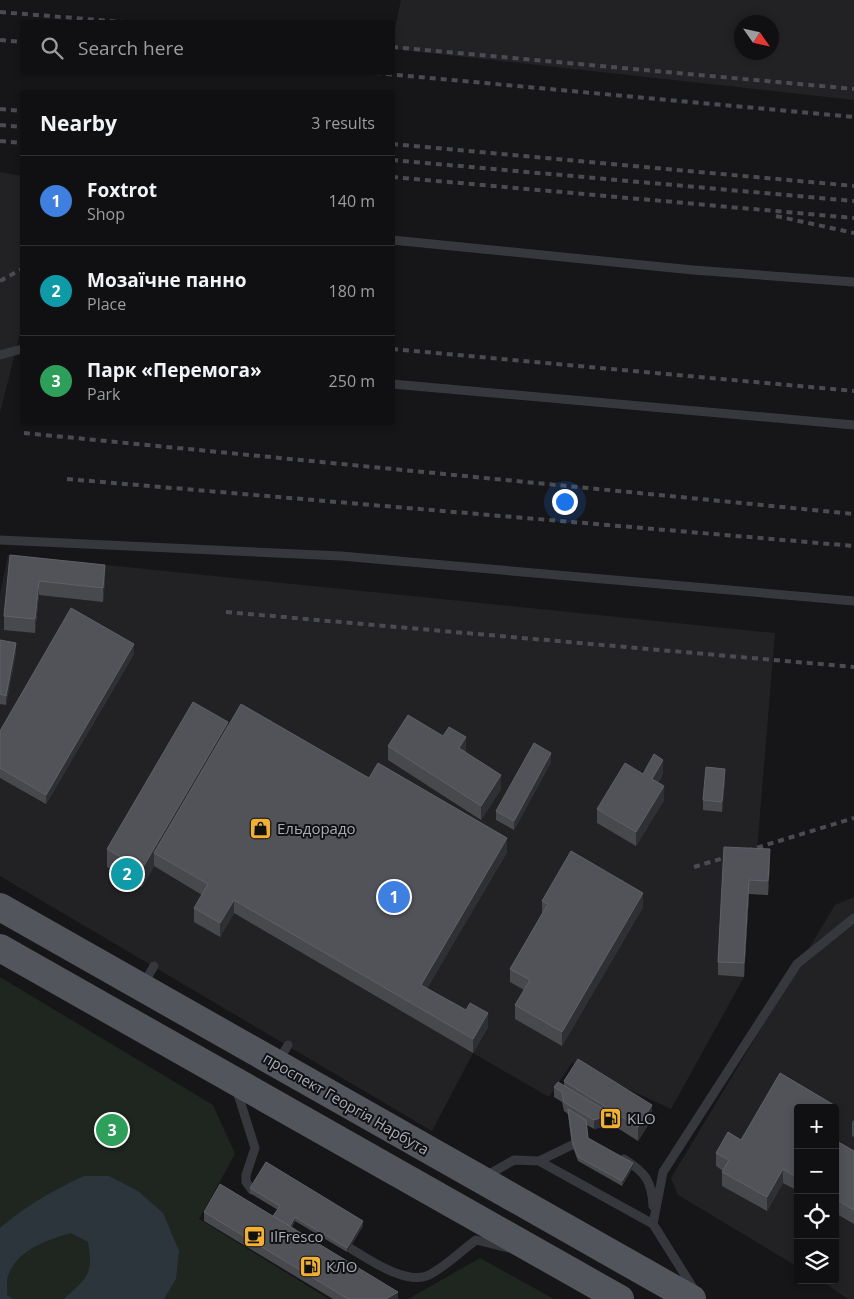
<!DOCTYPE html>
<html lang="en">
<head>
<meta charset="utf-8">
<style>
  body { margin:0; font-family:"Open Sans",sans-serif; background:#19191b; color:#f1f3f6 }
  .controls { position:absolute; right:15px; bottom:15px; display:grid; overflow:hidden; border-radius:5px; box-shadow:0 2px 8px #0003 }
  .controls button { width:45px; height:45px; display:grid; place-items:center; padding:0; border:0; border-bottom:1px solid #303032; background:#101012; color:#f1f3f6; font:25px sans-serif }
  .compass { position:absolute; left:734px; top:15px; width:45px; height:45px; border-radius:50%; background:#101012; box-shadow:0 2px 8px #0003; rotate:124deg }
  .you { position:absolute; left:564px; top:501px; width:18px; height:18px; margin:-12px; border:4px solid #fff; border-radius:50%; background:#1a73e8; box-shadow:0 0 0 8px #1a73e833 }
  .badge { display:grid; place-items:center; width:32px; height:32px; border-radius:50%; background:#f2b134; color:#fff; font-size:16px; font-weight:700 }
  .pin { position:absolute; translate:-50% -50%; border:2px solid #fff; box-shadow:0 1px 5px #0006 }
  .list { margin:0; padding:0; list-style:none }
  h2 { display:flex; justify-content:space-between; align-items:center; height:65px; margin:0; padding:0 20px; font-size:21px }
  h2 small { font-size:16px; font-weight:400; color:#9c9d9f }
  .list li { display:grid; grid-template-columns:32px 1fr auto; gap:15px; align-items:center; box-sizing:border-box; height:90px; padding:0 20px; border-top:1px solid #303032 }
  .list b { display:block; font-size:19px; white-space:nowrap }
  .list p { margin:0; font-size:16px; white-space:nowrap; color:#9c9d9f }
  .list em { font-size:16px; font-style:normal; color:#9c9d9f }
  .icon { flex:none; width:28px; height:28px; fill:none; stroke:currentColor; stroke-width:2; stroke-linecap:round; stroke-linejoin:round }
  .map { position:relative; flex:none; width:854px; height:1299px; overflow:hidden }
  .search { position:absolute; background:#101012; box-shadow:0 2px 8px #0003; left:20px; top:20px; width:375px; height:55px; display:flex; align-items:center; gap:12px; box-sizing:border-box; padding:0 18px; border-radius:5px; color:#9c9d9f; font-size:19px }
  .panel { position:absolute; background:#101012; box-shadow:0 2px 8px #0003; left:20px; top:90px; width:375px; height:335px; border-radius:5px }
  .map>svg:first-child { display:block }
  .built { fill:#222225; fill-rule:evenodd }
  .green { fill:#1e261f }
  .water { fill:#2c353c }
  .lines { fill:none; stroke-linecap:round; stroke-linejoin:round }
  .lane { stroke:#37383d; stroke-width:9 }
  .primary { stroke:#53555c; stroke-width:28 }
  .rail { stroke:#4a4c52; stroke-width:4; stroke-dasharray:6 5; stroke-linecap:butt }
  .wall { fill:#47494d }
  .shaded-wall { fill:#2f3033 }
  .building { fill:#525359; stroke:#5f6168 }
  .labels { text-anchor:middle; stroke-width:4; stroke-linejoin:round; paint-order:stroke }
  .poi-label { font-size:15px; fill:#a8adb8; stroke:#111113; text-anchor:start }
  .street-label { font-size:15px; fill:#a8adb8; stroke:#111113 }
</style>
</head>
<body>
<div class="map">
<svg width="854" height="1299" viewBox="0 0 854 1299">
  <rect width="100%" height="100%" fill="#161618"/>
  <path class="built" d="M 401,0 L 854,0 L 854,100 L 393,49 L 393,37 ZM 772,22 L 772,52 L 742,52 L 742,22 Z
    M 0,172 L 22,176 L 22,326 L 0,413 Z
    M 8,555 L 775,633 L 756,862 L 770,863 L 768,895 L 749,894 L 744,977 L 671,1109 L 572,1063 L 549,1097 L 473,1053 L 432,1131 L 0,876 L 0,594 Z
    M 854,897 L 854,1299 L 848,1299 L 820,1280 L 835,1280 L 835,1108 L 798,1108 L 798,1267 L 678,1195 L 671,1178 L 835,905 Z"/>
  <path class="green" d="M 0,977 L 213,1105 L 235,1154 L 199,1219 L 329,1299 L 0,1299 Z
    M 480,1258 L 554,1299 L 408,1299 Z"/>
  <path class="water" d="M 84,1176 L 109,1176 L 138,1191 L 163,1213 L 179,1251 L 176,1279 L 164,1299 L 64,1299 C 87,1278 94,1274 88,1242 L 71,1233 C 48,1240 17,1249 8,1276 C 6,1281 8,1290 7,1295 L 13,1299 L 0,1299 L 0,1228 C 26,1206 53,1190 84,1176 Z"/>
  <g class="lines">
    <path class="lane" d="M 392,240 L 693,270 L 854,282
      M 0,355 L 22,349
      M 392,384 L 854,425
      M 0,540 L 341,556 L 854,601
      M 143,985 L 154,966
      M 278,1062 L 288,1045
      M 236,1088 L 255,1148 L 246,1175 L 246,1182 L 252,1190
      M 624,1159 C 645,1172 652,1181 653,1206
      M 539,1161 L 653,1224 L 695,1291
      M 486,1176 L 514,1160 L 539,1161 L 572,1145 L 582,1145
      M 653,1224 L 663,1172 L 797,964 L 854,918
      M 350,1248 C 368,1259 407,1286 429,1275 C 445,1267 461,1251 476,1240 L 508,1248"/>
    <path class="primary" d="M 0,907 L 692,1299
      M 0,948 L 620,1299"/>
    <path class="rail" d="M 0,12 L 123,22
      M 0,40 L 22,42
      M 392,47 L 854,89
      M 364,72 L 854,117
      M 0,109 L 22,111
      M 0,125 L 22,127
      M 0,141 L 22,143
      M 392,144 L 854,186
      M 392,160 L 854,201
      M 392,177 L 854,218
      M 776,216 L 854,233
      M 0,281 L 22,269
      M 392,349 L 854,391
      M 24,433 L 854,514
      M 67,479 L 854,546
      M 226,612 L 854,667
      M 694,867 L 854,818"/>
  </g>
  <path class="wall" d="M 10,555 L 105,579 L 103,602 L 39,595 L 35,633 L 4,630 L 4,616 Z
    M 0,640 L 16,652 L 6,705 L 0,704 Z
    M 134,654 L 46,804 L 0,778 L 0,731 Z
    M 228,726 L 369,778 L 507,852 L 427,988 L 488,1027 L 473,1053 L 234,913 L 220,937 L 194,922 L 194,908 L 202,895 L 154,866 L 142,887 L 107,867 L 107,849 Z
    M 388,746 L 466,751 L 465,752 L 501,789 L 481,820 L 388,760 Z
    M 551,762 L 514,830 L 496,820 L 496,811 Z
    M 643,774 L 663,774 L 658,783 L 664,800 L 636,846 L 597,823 L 597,809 Z
    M 725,779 L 722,812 L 703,810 L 703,800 Z
    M 724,847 L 770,863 L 768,895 L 749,894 L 744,977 L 718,975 L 718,962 Z
    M 542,901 L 643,907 L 562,1046 L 515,1019 L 515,1005 L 524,990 L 510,982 L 510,969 L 542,913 Z
    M 780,1073 L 834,1105 L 834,1108 L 798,1108 L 798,1191 L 783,1183 L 767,1211 L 722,1186 L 722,1172 L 723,1171 L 716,1166 L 716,1153 L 728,1132 L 741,1140 Z
    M 564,1081 L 652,1119 L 638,1141 L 608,1122 L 603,1127 L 594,1129 L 587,1125 L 588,1138 L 633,1167 L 622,1186 L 578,1161 L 572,1145 L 568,1114 L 564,1111 L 562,1102 L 554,1097 L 554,1087 L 564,1086 Z
    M 854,1120 L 854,1137 L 852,1136 L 852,1122 Z
    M 835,1140 L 854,1151 L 854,1224 L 835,1213 Z
    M 250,1188 L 363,1226 L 347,1252 L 295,1221 L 292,1227 L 398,1299 L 333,1299 L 204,1221 L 204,1212 L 273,1216 L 278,1210 L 250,1193 Z"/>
  <path class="shaded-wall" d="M 105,565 L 105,579 L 103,602 L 103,588 Z
    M 39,581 L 39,595 L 35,633 L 35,619 Z
    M 16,643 L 16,652 L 6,705 L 6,696 Z
    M 134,644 L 134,654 L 46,804 L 46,795 Z
    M 228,722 L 228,740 L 154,853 L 154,866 L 142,887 L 142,869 Z
    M 466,737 L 466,751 L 459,761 L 459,748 Z
    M 551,753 L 551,762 L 514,830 L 514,821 Z
    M 663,760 L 663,774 L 652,793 L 652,779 Z
    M 725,769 L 725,779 L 722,812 L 722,802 Z
    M 501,775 L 501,789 L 481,820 L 481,806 Z
    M 664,786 L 664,800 L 636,846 L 636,832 Z
    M 507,838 L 507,852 L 421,999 L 421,985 Z
    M 770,849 L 770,863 L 768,895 L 768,881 Z
    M 749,880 L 749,894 L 744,977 L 744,963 Z
    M 643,893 L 643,907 L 562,1046 L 562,1032 Z
    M 234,900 L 234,913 L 220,937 L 220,923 Z
    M 488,1013 L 488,1027 L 473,1053 L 473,1039 Z
    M 652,1105 L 652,1119 L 638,1141 L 638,1127 Z
    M 608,1112 L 608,1122 L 603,1127 L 594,1129 L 594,1120 Z
    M 633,1163 L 633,1167 L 622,1186 L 622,1181 Z
    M 783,1169 L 783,1183 L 767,1211 L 767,1197 Z
    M 295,1217 L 295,1221 L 287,1234 L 287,1229 Z
    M 363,1221 L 363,1226 L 347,1252 L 347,1248 Z
    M 398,1292 L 398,1299 L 386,1299 Z"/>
  <path class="building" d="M 10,555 L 105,565 L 103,588 L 39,581 L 35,619 L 4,616 Z
    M 71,608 L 134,644 L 46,795 L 0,768 L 0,731 Z
    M 0,640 L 16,643 L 6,696 L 0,694 Z
    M 193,702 L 228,722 L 142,869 L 107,849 Z
    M 241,704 L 369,778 L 378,763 L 507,838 L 421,985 L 466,1010 L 470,1003 L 488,1013 L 473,1039 L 234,900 L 220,923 L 194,908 L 208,884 L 154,853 Z
    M 408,715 L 443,736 L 449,727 L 466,737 L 459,748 L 501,775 L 481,806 L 388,746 Z
    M 534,743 L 551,753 L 514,821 L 496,811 Z
    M 654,754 L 663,760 L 652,779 L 664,786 L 636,832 L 597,809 L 625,763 L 643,774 Z
    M 706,767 L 725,769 L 722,802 L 703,800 Z
    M 724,847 L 770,849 L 768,881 L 749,880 L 744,963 L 718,962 Z
    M 571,851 L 643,893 L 562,1032 L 515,1005 L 530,980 L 510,969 L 548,904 L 542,901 Z
    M 578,1059 L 652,1105 L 638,1127 L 564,1081 Z
    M 780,1073 L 834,1105 L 832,1108 L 798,1108 L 798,1178 L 783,1169 L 767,1197 L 722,1172 L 729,1160 L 716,1153 L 728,1132 L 741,1140 Z
    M 558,1082 L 608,1112 L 603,1117 L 594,1120 L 564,1102 L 562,1092 L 554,1087 Z
    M 568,1109 L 586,1120 L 588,1138 L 633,1163 L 622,1181 L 578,1157 L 572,1140 Z
    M 835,1140 L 854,1151 L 854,1210 L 835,1199 Z
    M 266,1162 L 363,1221 L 347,1248 L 295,1217 L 290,1226 L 273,1216 L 280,1206 L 250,1188 Z
    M 220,1184 L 398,1292 L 386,1299 L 348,1299 L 204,1212 Z"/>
  <defs>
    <symbol id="shop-square" viewBox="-11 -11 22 22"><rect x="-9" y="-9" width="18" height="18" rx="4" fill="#f2b134" stroke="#111113"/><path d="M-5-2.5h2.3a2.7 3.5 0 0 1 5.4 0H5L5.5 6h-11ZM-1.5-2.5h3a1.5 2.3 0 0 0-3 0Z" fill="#111"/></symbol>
    <symbol id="fuel-square" viewBox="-11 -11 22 22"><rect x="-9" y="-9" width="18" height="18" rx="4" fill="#f2b134" stroke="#111113"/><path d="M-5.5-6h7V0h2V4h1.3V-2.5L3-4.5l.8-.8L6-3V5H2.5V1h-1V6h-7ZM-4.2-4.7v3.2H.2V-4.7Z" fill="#111"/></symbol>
    <symbol id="cafe-square" viewBox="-11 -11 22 22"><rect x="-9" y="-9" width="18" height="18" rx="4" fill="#f2b134" stroke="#111113"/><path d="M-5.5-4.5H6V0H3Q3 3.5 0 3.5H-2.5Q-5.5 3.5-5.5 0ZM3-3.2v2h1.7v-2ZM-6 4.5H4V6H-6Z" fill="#111"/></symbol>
  </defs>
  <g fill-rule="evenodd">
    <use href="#shop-square" x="248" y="816" width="25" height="25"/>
    <use href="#fuel-square" x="598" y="1106" width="25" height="25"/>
    <use href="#cafe-square" x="242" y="1224" width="25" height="25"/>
    <use href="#fuel-square" x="298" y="1254" width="25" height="25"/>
  </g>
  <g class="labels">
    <g class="poi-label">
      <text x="277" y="834">Ельдорадо</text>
      <text x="627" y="1124">KLO</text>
      <text x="270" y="1242">IlFresco</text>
      <text x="326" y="1272">КЛО</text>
    </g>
    <g class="street-label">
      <text transform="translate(346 1104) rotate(30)" y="5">проспект Георгія Нарбута</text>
    </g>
  </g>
</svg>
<div class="controls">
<button>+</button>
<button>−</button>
<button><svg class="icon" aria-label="locate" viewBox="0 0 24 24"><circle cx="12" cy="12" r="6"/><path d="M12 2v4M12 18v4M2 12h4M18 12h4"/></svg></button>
<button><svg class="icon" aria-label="layers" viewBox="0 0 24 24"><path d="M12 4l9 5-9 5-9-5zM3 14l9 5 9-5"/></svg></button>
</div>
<svg class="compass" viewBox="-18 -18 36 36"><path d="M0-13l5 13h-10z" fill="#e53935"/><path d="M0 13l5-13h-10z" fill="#9c9d9f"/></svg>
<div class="you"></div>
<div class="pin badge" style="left:394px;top:897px;background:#3f7fe0">1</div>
<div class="pin badge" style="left:127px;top:874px;background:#0f9aa8">2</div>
<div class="pin badge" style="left:112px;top:1130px;background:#2e9e5b">3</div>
<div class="search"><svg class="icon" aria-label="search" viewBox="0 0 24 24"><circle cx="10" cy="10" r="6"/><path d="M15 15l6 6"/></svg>Search here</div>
<section class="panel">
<h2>Nearby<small>3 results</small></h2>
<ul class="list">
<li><span class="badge" style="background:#3f7fe0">1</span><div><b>Foxtrot</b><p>Shop</p></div><em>140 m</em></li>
<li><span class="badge" style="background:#0f9aa8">2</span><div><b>Мозаїчне панно</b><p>Place</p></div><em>180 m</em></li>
<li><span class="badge" style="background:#2e9e5b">3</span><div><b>Парк «Перемога»</b><p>Park</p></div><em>250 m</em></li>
</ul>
</section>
</div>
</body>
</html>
